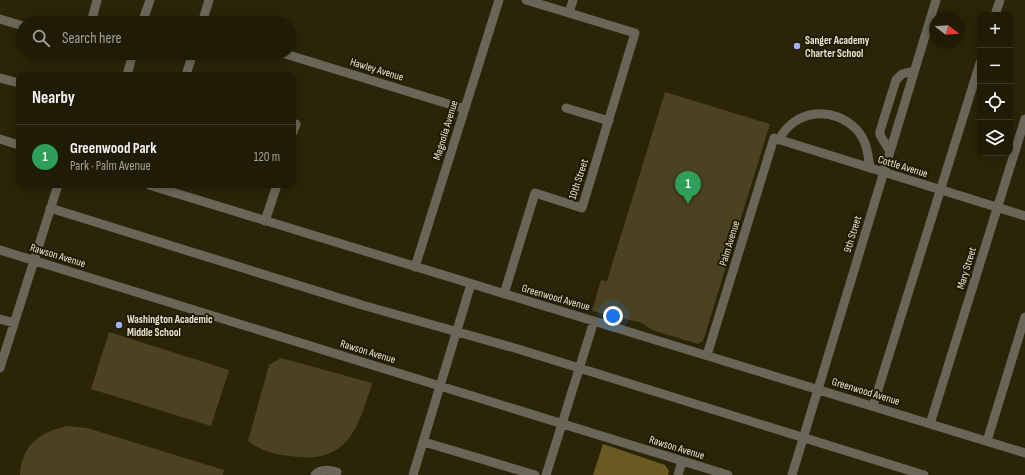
<!DOCTYPE html>
<html lang="en">
<head>
<meta charset="utf-8">
<style>
  body { margin:0; font-family:"Sofia Sans Condensed",sans-serif; background:#28240f; color:#f1f3f6 }
  .controls { position:absolute; right:12px; top:12px; display:grid; overflow:hidden; border-radius:8px; box-shadow:0 2px 6px #0003 }
  .controls button { width:36px; height:36px; display:grid; place-items:center; padding:0; border:0; border-bottom:1px solid #3d3927; background:#201b05; color:#f1f3f6; font:20px sans-serif }
  .compass { position:absolute; left:929px; top:12px; width:36px; height:36px; border-radius:50%; background:#201b05; box-shadow:0 2px 6px #0003; rotate:107deg }
  .you { position:absolute; left:613px; top:316px; width:14px; height:14px; margin:-10px; border:3px solid #fff; border-radius:50%; background:#1a73e8; box-shadow:0 0 0 6px #1a73e833 }
  .badge { display:grid; place-items:center; width:26px; height:26px; border-radius:50%; background:#8c9099; color:#fff; font-size:13px; font-weight:700 }
  .pin { position:absolute; translate:-50% -33px; filter:drop-shadow(0 1px 2px #0008) }
  .pin::after { content:''; position:absolute; top:21px; width:14px; height:12px; background:inherit; clip-path:polygon(0 0,100% 0,50% 100%) }
  .list { margin:0; padding:0; list-style:none }
  h2 { display:flex; justify-content:space-between; align-items:center; height:52px; margin:0; padding:0 16px; font-size:17px }
  h2 small { font-size:13px; font-weight:400; color:#a2a19a }
  .list li { display:grid; grid-template-columns:26px 1fr auto; gap:12px; align-items:center; box-sizing:border-box; height:64px; padding:0 16px; border-top:1px solid #3d3927 }
  .list b { display:block; font-size:15px; white-space:nowrap }
  .list p { margin:0; font-size:13px; white-space:nowrap; color:#a2a19a }
  .list em { font-size:13px; font-style:normal; color:#a2a19a }
  .icon { flex:none; width:22px; height:22px; fill:none; stroke:currentColor; stroke-width:2; stroke-linecap:round; stroke-linejoin:round }
  .map { position:relative; flex:none; width:1025px; height:475px; overflow:hidden }
  .search { position:absolute; background:#201b05; box-shadow:0 2px 6px #0003; left:16px; top:16px; width:280px; height:44px; display:flex; align-items:center; gap:10px; box-sizing:border-box; padding:0 14px; border-radius:22px; color:#a2a19a; font-size:15px }
  .panel { position:absolute; background:#201b05; box-shadow:0 2px 6px #0003; left:16px; top:72px; width:280px; height:116px; border-radius:8px }
  .map>svg:first-child { display:block }
  .green { fill:#4b4222 }
  .water { fill:#6a5a21 }
  .lines { fill:none; stroke-linecap:round; stroke-linejoin:round }
  .minor { stroke:#696659; stroke-width:9 }
  .poi-dot { fill:#a2b2fd; stroke:#221a00; stroke-width:1.5 }
  .labels { text-anchor:middle; stroke-width:4; stroke-linejoin:round; paint-order:stroke }
  .poi-label { font-size:11px; font-weight:bold; fill:#e9e5d4; stroke:#221a00; text-anchor:start }
  .street-label { font-size:11px; fill:#e9e5d4; stroke:#221a00 }
</style>
</head>
<body>
<div class="map">
<svg width="1025" height="475" viewBox="0 0 1025 475">
  <rect width="100%" height="100%" fill="#2b2407"/>
  <path class="green" d="M 665,92 L 770,124 L 703,341 L 698,344 L 652,330 L 642,323 L 592,311 L 601,280 L 607,281 Z
    M 109,332 L 229,370 L 211,426 L 91,389 Z
    M 281,358 L 372,383 C 358,429 348,465 290,456 C 274,454 261,451 248,441 L 269,365 Z
    M 68,426 L 87,428 L 224,470 L 223,475 L 20,475 C 21,445 41,431 68,426 Z"/>
  <path class="water" d="M 603,444 L 665,465 L 669,471 L 668,475 L 593,475 Z"/>
  <g class="lines">
    <path class="minor" d="M 569,13 L 573,0
      M 995,15 L 1000,0
      M 0,19 L 23,26
      M 91,23 L 97,0
      M 142,23 L 150,0
      M 202,23 L 209,0
      M 282,53 L 465,109
      M 127,75 L 133,53
      M 186,75 L 193,53
      M 0,78 L 19,83
      M 566,108 L 609,121
      M 293,132 L 296,124
      M 0,139 L 19,145
      M 779,140 C 794,109 834,105 857,130 C 867,141 868,155 870,168
      M 889,150 L 880,135 L 880,131 L 896,80 L 902,74 L 914,71
      M 149,185 L 1025,453
      M 50,208 L 362,305 L 518,349 L 924,475
      M 265,221 L 277,185
      M 0,250 L 728,475
      M 415,267 L 499,0
      M 504,294 L 535,193 L 582,208 L 635,33 L 526,0
      M 0,319 L 14,323
      M 707,355 L 774,138 L 1025,216
      M 0,368 L 58,185
      M 873,406 L 980,63
      M 930,424 L 1025,119
      M 987,441 L 1025,317
      M 424,442 L 535,475
      M 315,475 C 320,469 330,470 337,472 L 336,475
      M 413,475 L 471,284
      M 546,475 L 594,321
      M 678,475 L 682,461
      M 792,475 L 936,0"/>
  </g>
  <g class="poi-dot">
    <circle cx="797" cy="46" r="4"/>
    <circle cx="119" cy="325" r="4"/>
  </g>
  <g class="labels">
    <g class="poi-label">
      <text x="805" y="44">Sanger Academy<tspan x="805" dy="13">Charter School</tspan></text>
      <text x="127" y="323">Washington Academic<tspan x="127" dy="13">Middle School</tspan></text>
    </g>
    <g class="street-label">
      <text transform="translate(377 69) rotate(17)" y="4">Hawley Avenue</text>
      <text transform="translate(445 130) rotate(-73)" y="4">Magnolia Avenue</text>
      <text transform="translate(903 166) rotate(17)" y="4">Cottle Avenue</text>
      <text transform="translate(578 179) rotate(-72)" y="4">10th Street</text>
      <text transform="translate(852 234) rotate(-73)" y="4">9th Street</text>
      <text transform="translate(729 243) rotate(-73)" y="4">Palm Avenue</text>
      <text transform="translate(58 255) rotate(17)" y="4">Rawson Avenue</text>
      <text transform="translate(966 268) rotate(-73)" y="4">Mary Street</text>
      <text transform="translate(556 297) rotate(16)" y="4">Greenwood Avenue</text>
      <text transform="translate(368 351) rotate(17)" y="4">Rawson Avenue</text>
      <text transform="translate(866 391) rotate(17)" y="4">Greenwood Avenue</text>
      <text transform="translate(677 447) rotate(17)" y="4">Rawson Avenue</text>
    </g>
  </g>
</svg>
<div class="controls">
<button>+</button>
<button>−</button>
<button><svg class="icon" aria-label="locate" viewBox="0 0 24 24"><circle cx="12" cy="12" r="6"/><path d="M12 2v4M12 18v4M2 12h4M18 12h4"/></svg></button>
<button><svg class="icon" aria-label="layers" viewBox="0 0 24 24"><path d="M12 4l9 5-9 5-9-5zM3 14l9 5 9-5"/></svg></button>
</div>
<svg class="compass" viewBox="-18 -18 36 36"><path d="M0-13l5 13h-10z" fill="#e53935"/><path d="M0 13l5-13h-10z" fill="#a2a19a"/></svg>
<div class="you"></div>
<div class="pin badge" style="left:688px;top:204px;background:#2e9e5b">1</div>
<div class="search"><svg class="icon" aria-label="search" viewBox="0 0 24 24"><circle cx="10" cy="10" r="6"/><path d="M15 15l6 6"/></svg>Search here</div>
<section class="panel">
<h2>Nearby<small></small></h2>
<ul class="list">
<li><span class="badge" style="background:#2e9e5b">1</span><div><b>Greenwood Park</b><p>Park · Palm Avenue</p></div><em>120 m</em></li>
</ul>
</section>
</div>
</body>
</html>
